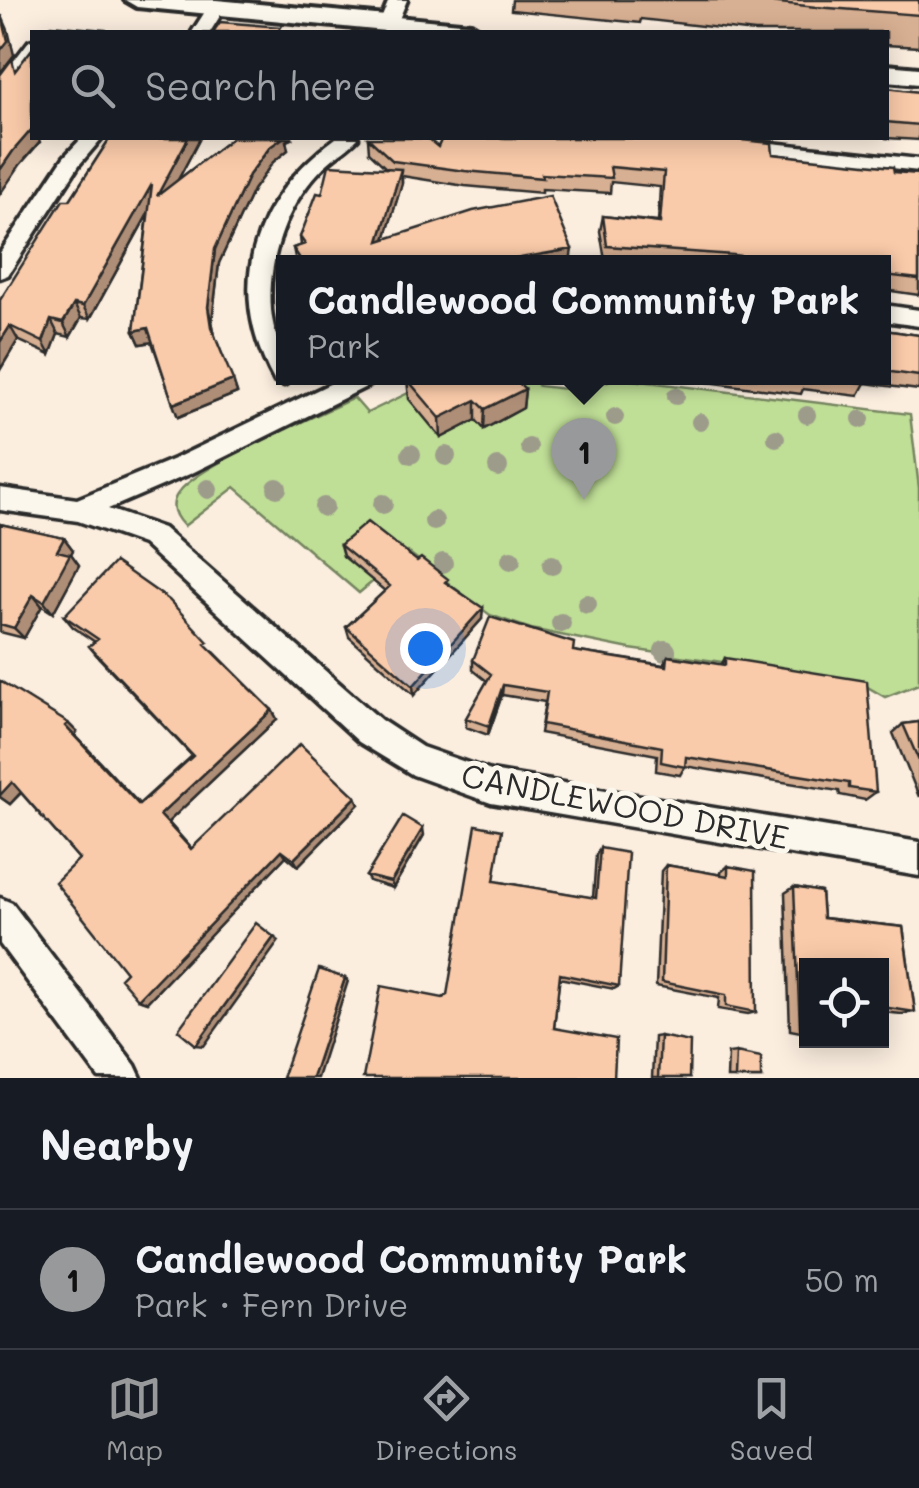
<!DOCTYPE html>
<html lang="en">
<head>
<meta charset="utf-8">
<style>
  body { margin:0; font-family:Mali,sans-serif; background:#20242c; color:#f1f3f6 }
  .controls { position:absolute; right:30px; bottom:30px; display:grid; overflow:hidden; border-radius:0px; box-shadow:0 5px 25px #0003 }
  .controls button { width:90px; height:90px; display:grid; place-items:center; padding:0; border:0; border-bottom:2px solid #363941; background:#171b24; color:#f1f3f6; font:50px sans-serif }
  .you { position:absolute; left:425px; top:648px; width:35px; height:35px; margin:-25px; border:8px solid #fff; border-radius:50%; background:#1a73e8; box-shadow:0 0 0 15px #1a73e833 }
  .badge { display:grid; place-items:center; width:65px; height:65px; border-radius:50%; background:#98999b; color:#111; font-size:32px; font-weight:700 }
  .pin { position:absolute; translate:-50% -82px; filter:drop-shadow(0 2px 5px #0008) }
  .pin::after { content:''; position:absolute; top:52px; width:35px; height:30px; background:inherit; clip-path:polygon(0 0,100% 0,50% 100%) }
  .popup { position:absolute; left:276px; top:255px; width:615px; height:130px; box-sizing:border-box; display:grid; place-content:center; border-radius:0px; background:#171b24; filter:drop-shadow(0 2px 8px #0005); font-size:32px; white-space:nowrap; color:#9ea1a6 }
  .popup b { font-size:38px; color:#f1f3f6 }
  .popup::after { content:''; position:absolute; left:50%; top:100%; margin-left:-20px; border:20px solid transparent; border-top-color:#171b24 }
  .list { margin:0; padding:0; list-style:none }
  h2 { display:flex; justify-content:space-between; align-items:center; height:130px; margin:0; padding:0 40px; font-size:42px }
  h2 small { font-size:32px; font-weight:400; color:#9ea1a6 }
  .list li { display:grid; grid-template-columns:65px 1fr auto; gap:30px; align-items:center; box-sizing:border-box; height:140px; padding:0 40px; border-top:2px solid #363941 }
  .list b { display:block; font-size:38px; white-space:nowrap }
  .list p { margin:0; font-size:32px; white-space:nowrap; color:#9ea1a6 }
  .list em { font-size:32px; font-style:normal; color:#9ea1a6 }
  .icon { flex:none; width:55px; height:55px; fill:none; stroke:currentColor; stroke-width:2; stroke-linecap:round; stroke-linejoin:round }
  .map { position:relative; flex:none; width:919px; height:1078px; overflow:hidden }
  .search { position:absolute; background:#171b24; box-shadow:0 5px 25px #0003; left:30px; right:30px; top:30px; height:110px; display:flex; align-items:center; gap:25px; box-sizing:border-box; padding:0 35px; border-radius:0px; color:#9ea1a6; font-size:38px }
  .sheet { height:270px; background:#171b24 }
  nav { display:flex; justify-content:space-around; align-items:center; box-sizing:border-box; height:140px; border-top:2px solid #363941; background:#171b24; font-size:28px; color:#9ea1a6 }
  nav a { display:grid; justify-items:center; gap:5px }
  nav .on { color:#98999b }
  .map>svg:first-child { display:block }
  .green { fill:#bfde96; stroke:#758460; stroke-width:2.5 }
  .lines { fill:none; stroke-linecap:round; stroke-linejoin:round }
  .lane-casing { stroke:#2b2b2b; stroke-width:7 }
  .street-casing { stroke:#2b2b2b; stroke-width:7 }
  .secondary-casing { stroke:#2b2b2b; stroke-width:8 }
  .lane { fill:#fbf7ec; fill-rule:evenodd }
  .street { fill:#fbf7ec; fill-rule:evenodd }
  .secondary { fill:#fbf7ec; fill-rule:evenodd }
  .tree { fill:#9d9c8b }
  .wall { fill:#d7af92; stroke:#2b2b2b; stroke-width:2.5 }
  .shaded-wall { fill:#af8e77; stroke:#2b2b2b; stroke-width:2.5 }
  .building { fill:#facbaa; stroke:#2b2b2b; stroke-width:2.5 }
  .labels { text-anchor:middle; stroke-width:10; stroke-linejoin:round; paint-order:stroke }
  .street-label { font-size:32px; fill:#2b2b2b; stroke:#fbf7ec }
</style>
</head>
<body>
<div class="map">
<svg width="919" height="1078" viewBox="0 0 919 1078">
  <rect width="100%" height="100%" fill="#fbeedf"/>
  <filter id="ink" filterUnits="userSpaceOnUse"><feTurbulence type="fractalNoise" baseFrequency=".01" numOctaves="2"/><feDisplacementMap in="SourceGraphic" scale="20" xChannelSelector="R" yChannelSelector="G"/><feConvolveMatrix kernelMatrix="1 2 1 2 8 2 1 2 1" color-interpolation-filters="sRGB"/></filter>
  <g filter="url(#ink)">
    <path class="green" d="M 439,378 L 539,378 L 538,386 L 584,391 L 615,378 L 910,414 L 919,488 L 919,684 L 885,697 L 857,681 L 630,649 L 531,629 L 490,615 L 408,552 L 359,593 L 235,487 L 184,526 C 174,516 169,504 179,492 C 200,464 317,416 354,398 L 367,413 Z"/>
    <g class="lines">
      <defs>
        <path id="lane" d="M 32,40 L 32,48 L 3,87 L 0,88 L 0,79 L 29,41 Z"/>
        <path id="street" d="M 389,0 L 407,0 L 397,24 L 388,29 L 379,24 Z
          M 216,3 L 225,8 L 210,32 L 192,32 L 210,4 Z
          M 82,138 L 102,138 L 79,165 L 8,275 L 0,278 L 0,253 L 64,157 Z
          M 336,138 L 358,138 C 349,148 338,154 328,163 C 288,199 267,256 271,310 C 273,334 284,353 284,378 L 295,378 L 284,385 L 275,382 C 224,289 251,200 336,138 Z
          M 665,138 L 725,138 L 919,159 L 919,171 L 675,144 Z
          M 884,305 L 919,310 L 919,326 L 884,321 Z
          M 342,378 L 375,378 L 372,384 L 192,473 L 108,509 L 163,528 L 381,720 L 422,747 L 491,771 L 919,842 L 919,876 L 491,803 L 413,775 L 359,742 L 143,544 L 78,521 L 0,510 L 0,488 L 77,499 L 174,459 Z
          M 0,898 L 12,903 L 135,1065 L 141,1078 L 99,1078 L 0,944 Z"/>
        <path id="secondary" d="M 125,0 L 216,0 L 471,24 L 484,32 L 396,32 L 137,7 Z
          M 886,65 L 919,68 L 919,84 L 886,81 Z"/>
      </defs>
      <use href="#lane" class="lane-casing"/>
      <use href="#street" class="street-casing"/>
      <use href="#secondary" class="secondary-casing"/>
      <use href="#lane" class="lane"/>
      <use href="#street" class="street"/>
      <use href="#secondary" class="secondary"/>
    </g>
    <g class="tree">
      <circle cx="676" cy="396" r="9"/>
      <circle cx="807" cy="415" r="9"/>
      <circle cx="615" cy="417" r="9"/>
      <circle cx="861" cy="419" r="9"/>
      <circle cx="700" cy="422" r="9"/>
      <circle cx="776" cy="438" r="9"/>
      <circle cx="529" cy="447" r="9"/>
      <circle cx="411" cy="454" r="10"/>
      <circle cx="446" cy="456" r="10"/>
      <circle cx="498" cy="467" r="10"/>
      <circle cx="277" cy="488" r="10"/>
      <circle cx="208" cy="489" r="10"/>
      <circle cx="383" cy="504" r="10"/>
      <circle cx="324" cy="507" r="10"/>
      <circle cx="434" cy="521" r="10"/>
      <circle cx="511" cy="560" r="10"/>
      <circle cx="443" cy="563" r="10"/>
      <circle cx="552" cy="565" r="10"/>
      <circle cx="587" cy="604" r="10"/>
      <circle cx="561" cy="623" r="10"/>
      <circle cx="665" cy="651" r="11"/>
    </g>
    <path class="wall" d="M 512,0 L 919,0 L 919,47 L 886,45 L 886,32 L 755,32 L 641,19 L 640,23 L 511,10 Z
      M 886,88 L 919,92 L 919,140 L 886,138 Z
      M 110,138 L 200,138 L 178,180 L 232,138 L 293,138 L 286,141 L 288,150 L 273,162 L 253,190 L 219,263 L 212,321 L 215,336 L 237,393 L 178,417 L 152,342 L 140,344 L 134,331 L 148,214 L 90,319 L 81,318 L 70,337 L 58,334 L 50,355 L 18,340 L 0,370 L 0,300 L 70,200 Z
      M 368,138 L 438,147 L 773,154 L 919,174 L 919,295 L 884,290 L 884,262 L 636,262 L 605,260 L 600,231 L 603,216 L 658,222 L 660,187 L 611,182 L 610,193 L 542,189 L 542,193 L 465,186 L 402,176 L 402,183 L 385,239 L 570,262 L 296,262 L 293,248 L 301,245 L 300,237 L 322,194 L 386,168 L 369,152 Z
      M 884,330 L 919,335 L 919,390 L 865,383 L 858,396 L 803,389 L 801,394 L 676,378 L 884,378 Z
      M 407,379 L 525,389 L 523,408 L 484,429 L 476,420 L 441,438 L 409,399 Z
      M 0,524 L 64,538 L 73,550 L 71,554 L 79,565 L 53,613 L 42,606 L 24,638 L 0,632 Z
      M 340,545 L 417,561 L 448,584 L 482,619 L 414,695 L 349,637 L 346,627 L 385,591 L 343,556 Z
      M 64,616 L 214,652 L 272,710 L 277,719 L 168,822 L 192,849 L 356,797 L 359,804 L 298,866 L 286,856 L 147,1002 L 138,999 L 79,859 L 21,793 L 10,804 L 0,797 L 0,681 L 77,732 L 75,735 L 139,804 L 192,756 L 98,657 L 89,646 L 95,642 L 73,627 Z
      M 573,651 L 664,665 L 668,656 L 721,665 L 725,658 L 876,792 L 865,800 L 840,795 L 839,791 L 685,766 L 680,775 L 656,771 L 657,755 L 540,733 L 545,702 L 502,695 L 488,735 L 466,727 L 466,718 L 487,681 L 473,670 L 473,660 Z
      M 919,722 L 919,797 L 893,733 L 903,724 Z
      M 424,835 L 393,888 L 369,881 L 366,876 Z
      M 600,848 L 619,986 L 614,989 L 559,978 L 554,1028 L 614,1078 L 443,998 L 447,995 L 494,881 L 593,898 L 596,855 Z
      M 666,865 L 721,875 L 721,872 L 728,866 L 756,1012 L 748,1014 L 718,1009 L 719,998 L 656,986 L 661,871 Z
      M 794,887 L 821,892 L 823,918 L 903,927 L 915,1012 L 902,1014 L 882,1012 L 882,966 L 806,966 L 806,1033 L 790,1030 L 785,893 Z
      M 660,1036 L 689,1078 L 652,1078 L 654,1037 Z
      M 736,1052 L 761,1078 L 727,1078 L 728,1053 Z"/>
    <path class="shaded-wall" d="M 2,16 L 8,30 L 14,55 L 0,73 Z
      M 32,129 L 32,138 L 38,138 L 40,142 L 20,165 L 0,194 L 0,170 L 13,151 Z
      M 188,138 L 200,138 L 162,210 L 157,196 Z
      M 277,138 L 293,138 L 286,141 L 288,150 L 273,162 L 253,190 L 219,263 L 212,321 L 216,341 L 208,307 L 215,249 L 249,175 Z
      M 401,169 L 402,183 L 380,256 L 379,241 Z
      M 152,184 L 156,199 L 90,319 L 83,306 Z
      M 572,249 L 570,262 L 497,262 Z
      M 74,304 L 81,318 L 70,337 L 63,323 Z
      M 51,320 L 58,334 L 50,355 L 43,342 Z
      M 10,326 L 18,340 L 0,370 L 0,342 Z
      M 148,328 L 153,342 L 140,344 L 134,331 Z
      M 233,380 L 237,393 L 178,417 L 173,404 Z
      M 525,389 L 523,408 L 484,429 L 485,409 Z
      M 476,400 L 476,420 L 441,438 L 440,418 Z
      M 64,538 L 73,550 L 71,554 L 79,565 L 53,613 L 44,602 L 57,551 Z
      M 33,595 L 42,606 L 24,638 L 14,628 Z
      M 483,608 L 482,619 L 414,695 L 413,686 Z
      M 503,685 L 502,695 L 488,735 L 489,726 Z
      M 272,710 L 277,719 L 168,822 L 198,856 L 160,815 Z
      M 68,723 L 77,732 L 75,735 L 147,812 L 65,726 Z
      M 12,782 L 23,790 L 10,804 L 0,797 L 0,795 Z
      M 356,797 L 359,804 L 298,866 L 294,859 Z
      M 423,828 L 424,835 L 393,888 L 391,882 Z
      M 282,850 L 286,856 L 147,1002 L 138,999 Z
      M 274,937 L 279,941 L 204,1046 L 196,1045 Z
      M 345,978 L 348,981 L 317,1078 L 312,1078 Z"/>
    <path class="building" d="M 752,0 L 919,0 L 919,15 L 816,7 Z
      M 0,15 L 2,16 L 8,41 L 0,51 Z
      M 220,22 L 281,27 L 278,32 L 213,32 Z
      M 51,25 L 105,30 L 103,32 L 45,32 Z
      M 32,49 L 32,129 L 13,151 L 0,170 L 0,75 L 12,59 L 15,71 Z
      M 886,88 L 919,92 L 919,125 L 886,122 Z
      M 110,138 L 188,138 L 157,196 L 232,138 L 283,138 L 270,147 L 249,175 L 215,249 L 208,307 L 211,327 L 233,380 L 173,404 L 148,328 L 134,331 L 152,184 L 83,306 L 74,304 L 63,323 L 51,320 L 43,342 L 10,326 L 0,342 L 0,300 L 63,200 L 70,200 Z
      M 368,138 L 427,138 L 438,147 L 442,138 L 720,138 L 772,143 L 773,154 L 893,167 L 894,172 L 919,174 L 919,279 L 884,275 L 884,262 L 792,262 L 733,255 L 607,246 L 603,216 L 660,223 L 664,172 L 610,167 L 612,178 L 542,174 L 543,178 L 465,171 L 393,161 Z
      M 329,165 L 401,169 L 379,241 L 473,211 L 550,196 L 572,249 L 497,262 L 302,262 L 293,248 L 305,244 L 300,237 L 317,193 L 322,194 Z
      M 884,330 L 919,335 L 919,376 L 884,371 Z
      M 411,378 L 514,378 L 525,389 L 485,409 L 476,400 L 440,418 L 407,379 Z
      M 780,378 L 807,378 L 807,381 Z
      M 820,378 L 864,378 L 865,383 Z
      M 367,522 L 417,561 L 421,558 L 448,579 L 445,582 L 483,608 L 413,686 L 346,627 L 390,586 L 340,545 Z
      M 0,524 L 64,538 L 57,551 L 70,554 L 44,602 L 33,595 L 14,628 L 0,624 Z
      M 115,562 L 169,600 L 208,642 L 205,644 L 272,710 L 160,815 L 191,849 L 300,744 L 356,797 L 294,859 L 282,850 L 138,999 L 120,978 L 126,972 L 55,882 L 79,859 L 12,782 L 0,795 L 0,681 L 68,723 L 65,726 L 139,805 L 193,756 L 89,646 L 98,639 L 64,616 Z
      M 490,617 L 574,643 L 573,651 L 667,666 L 668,656 L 725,665 L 725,658 L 867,681 L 876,792 L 849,788 L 849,783 L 686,757 L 685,767 L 661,762 L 662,747 L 542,724 L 547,692 L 503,685 L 489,726 L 466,718 L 491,674 L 473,660 Z
      M 919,722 L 919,761 L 903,724 Z
      M 403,816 L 423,828 L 391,882 L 366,876 Z
      M 476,825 L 502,830 L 494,881 L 596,898 L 600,848 L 628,853 L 619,986 L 560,974 L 554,1028 L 616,1039 L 614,1078 L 363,1078 L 381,986 L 443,998 L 447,995 Z
      M 666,865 L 728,876 L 728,866 L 755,871 L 756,1012 L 726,1006 L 726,995 L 662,982 Z
      M 794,887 L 821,892 L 823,918 L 903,927 L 915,1012 L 882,1007 L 882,966 L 806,966 L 806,1029 L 800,1028 Z
      M 256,923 L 274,937 L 196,1045 L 178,1030 Z
      M 319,969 L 345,978 L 312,1078 L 282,1078 Z
      M 660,1036 L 690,1042 L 689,1078 L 658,1078 Z
      M 736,1052 L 761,1057 L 761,1078 L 735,1078 Z"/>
  </g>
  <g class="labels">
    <g class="street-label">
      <text transform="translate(625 807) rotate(11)" y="11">CANDLEWOOD DRIVE</text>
    </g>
  </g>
</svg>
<div class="controls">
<button><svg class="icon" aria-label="locate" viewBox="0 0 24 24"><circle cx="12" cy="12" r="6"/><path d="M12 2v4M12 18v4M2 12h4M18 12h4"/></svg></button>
</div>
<div class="you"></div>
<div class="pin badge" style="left:584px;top:500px">1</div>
<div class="popup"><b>Candlewood Community Park</b>Park</div>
<div class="search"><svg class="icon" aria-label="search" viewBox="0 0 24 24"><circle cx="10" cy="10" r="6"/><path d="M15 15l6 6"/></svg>Search here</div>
</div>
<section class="sheet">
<h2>Nearby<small></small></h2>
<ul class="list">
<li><span class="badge">1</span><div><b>Candlewood Community Park</b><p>Park · Fern Drive</p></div><em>50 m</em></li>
</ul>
</section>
<nav>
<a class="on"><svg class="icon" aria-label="map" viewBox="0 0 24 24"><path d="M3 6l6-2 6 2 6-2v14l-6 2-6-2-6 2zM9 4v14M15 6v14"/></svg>Map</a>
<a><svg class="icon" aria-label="directions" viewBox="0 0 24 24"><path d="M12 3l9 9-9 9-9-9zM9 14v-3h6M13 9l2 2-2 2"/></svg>Directions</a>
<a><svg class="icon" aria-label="saved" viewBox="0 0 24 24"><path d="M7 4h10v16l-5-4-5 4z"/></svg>Saved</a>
</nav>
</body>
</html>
